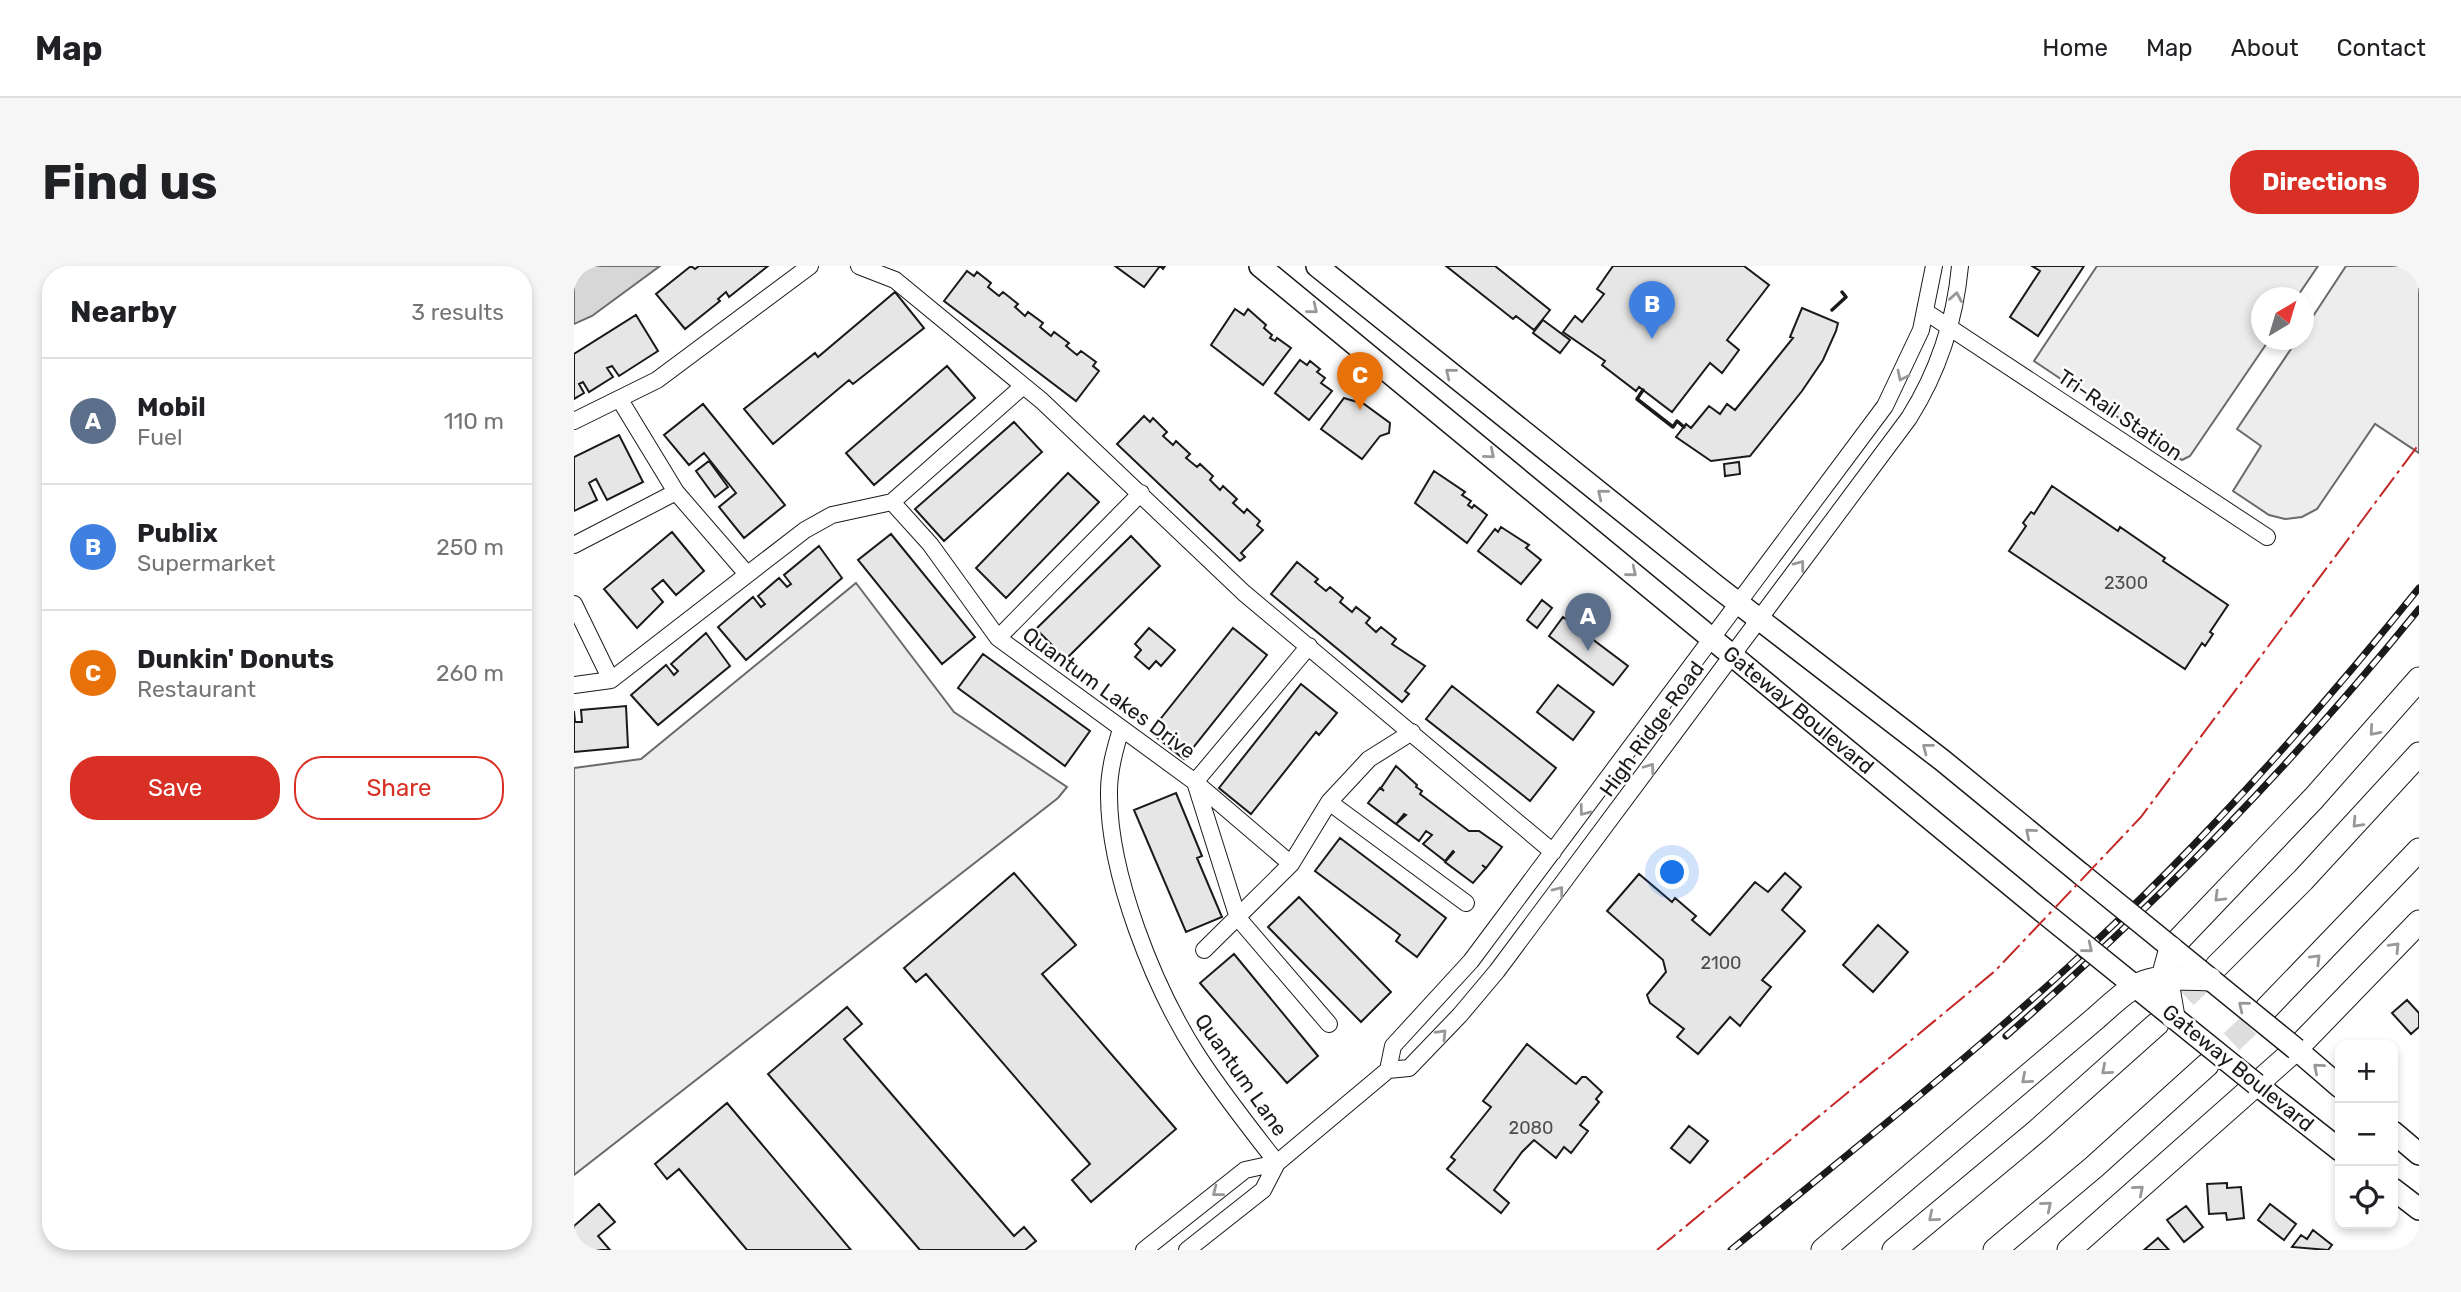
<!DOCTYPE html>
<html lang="en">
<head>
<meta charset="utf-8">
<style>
  body { margin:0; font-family:Rubik,sans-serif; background:#f6f6f6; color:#202124 }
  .controls { position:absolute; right:21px; bottom:21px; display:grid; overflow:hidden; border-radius:14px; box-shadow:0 4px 10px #0003 }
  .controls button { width:63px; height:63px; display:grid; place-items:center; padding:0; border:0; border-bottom:2px solid #e0e0e0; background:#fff; color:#202124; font:35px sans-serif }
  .compass { position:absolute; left:1677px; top:21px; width:63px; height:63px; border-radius:50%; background:#fff; box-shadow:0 4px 10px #0003; rotate:38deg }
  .you { position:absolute; left:1099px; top:607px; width:24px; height:24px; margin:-18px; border:5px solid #fff; border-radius:50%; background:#1a73e8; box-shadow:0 0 0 10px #1a73e833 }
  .badge { display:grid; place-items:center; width:46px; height:46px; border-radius:50%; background:#d93025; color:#fff; font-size:23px; font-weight:700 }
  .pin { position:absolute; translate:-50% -58px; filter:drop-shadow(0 2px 4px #0008) }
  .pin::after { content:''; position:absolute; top:37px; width:24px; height:21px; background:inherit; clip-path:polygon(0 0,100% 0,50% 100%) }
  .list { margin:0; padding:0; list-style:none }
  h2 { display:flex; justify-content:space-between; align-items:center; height:91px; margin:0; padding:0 28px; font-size:30px }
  h2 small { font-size:23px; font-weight:400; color:#757577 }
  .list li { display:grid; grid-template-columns:46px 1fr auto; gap:21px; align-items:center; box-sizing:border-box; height:126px; padding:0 28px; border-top:2px solid #e0e0e0 }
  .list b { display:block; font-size:26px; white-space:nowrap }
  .list p { margin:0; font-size:23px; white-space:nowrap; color:#757577 }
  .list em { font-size:23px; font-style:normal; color:#757577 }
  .actions { display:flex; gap:14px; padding:21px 28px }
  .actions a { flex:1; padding:16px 0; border:2px solid #d93025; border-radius:28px; text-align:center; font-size:24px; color:#d93025 }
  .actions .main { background:#d93025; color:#fff }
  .icon { flex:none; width:38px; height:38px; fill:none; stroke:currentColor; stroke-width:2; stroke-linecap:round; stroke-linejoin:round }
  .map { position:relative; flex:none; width:1845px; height:984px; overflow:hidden; border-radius:28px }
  header { display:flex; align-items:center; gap:42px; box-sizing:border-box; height:98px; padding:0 35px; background:#fff; border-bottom:2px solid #e0e0e0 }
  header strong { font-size:33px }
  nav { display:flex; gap:38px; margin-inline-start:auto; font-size:24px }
  .intro { display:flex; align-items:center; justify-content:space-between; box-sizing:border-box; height:168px; padding:0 42px }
  h1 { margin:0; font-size:49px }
  .button { padding:18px 32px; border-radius:28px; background:#d93025; color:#fff; font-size:24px; font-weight:700 }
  main { display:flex; gap:42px; padding:0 42px }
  aside { flex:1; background:#fff; border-radius:28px; box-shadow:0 4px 10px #0003 }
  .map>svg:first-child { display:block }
  .built { fill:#ededed; stroke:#6a6a6a; stroke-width:2 }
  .water { fill:#d7d7d7; stroke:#6a6a6a; stroke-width:2 }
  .building { fill:#e6e6e6; stroke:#1a1a1a; stroke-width:2 }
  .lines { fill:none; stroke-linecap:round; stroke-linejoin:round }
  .highway-tunnel { stroke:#ddd; stroke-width:23; stroke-dasharray:23 11; stroke-linecap:butt }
  .minor-casing { stroke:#1a1a1a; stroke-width:18 }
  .major-casing { stroke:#1a1a1a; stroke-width:24 }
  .highway-casing { stroke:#1a1a1a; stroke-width:25 }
  .minor { stroke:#fff; stroke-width:16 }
  .major { stroke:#fff; stroke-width:21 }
  .highway { stroke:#fff; stroke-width:23 }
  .rail-casing { stroke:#1a1a1a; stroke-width:7 }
  .rail { stroke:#fff; stroke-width:4.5; stroke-dasharray:13; stroke-linecap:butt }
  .major-bridge-casing { stroke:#1a1a1a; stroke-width:24; stroke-linecap:butt }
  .highway-bridge-casing { stroke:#1a1a1a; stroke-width:25; stroke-linecap:butt }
  .major-bridge { stroke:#fff; stroke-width:21 }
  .highway-bridge { stroke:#fff; stroke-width:23 }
  .wall { stroke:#1a1a1a; stroke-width:3.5 }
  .power { stroke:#c62828; stroke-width:2; stroke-dasharray:24 5 3.5 5; stroke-linecap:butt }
  .oneway { stroke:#989898 }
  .labels { text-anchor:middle; stroke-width:5; stroke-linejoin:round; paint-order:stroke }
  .number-label { font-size:18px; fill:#4d4d4d }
  .street-label { font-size:21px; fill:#1a1a1a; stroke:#fff }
</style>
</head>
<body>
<header>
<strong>Map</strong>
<nav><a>Home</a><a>Map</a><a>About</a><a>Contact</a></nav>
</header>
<div class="intro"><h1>Find us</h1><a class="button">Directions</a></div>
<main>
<aside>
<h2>Nearby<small>3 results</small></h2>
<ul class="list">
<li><span class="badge" style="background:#5c6f8a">A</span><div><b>Mobil</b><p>Fuel</p></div><em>110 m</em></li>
<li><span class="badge" style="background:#3f7fe0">B</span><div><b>Publix</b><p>Supermarket</p></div><em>250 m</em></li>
<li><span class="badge" style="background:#e8710a">C</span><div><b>Dunkin' Donuts</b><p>Restaurant</p></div><em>260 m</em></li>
</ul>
<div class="actions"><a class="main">Save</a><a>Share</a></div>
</aside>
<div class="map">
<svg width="1845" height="984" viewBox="0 0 1845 984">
  <rect width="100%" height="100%" fill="#fff"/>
  <path class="built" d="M 1523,0 L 1744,0 L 1723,31 L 1688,32 L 1688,74 L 1695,74 L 1616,190 L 1608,194 L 1460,95 Z
    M 1772,0 L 1845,0 L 1845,187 L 1801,158 L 1743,243 L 1728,251 L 1711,253 L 1695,249 L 1659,225 L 1687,180 L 1663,163 L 1723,74 L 1730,74 L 1730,64 Z
    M 282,317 L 380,446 L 493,521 L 484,532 L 0,909 L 0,502 L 67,493 Z"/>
  <path class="water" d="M 0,0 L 86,0 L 18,50 L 0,58 Z"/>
  <path class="building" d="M 117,0 L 121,3 L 125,0 L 194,0 L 155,31 L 152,26 L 144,33 L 146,35 L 111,63 L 82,28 Z
    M 541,0 L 591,0 L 589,3 L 586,0 L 570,21 Z
    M 872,0 L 921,0 L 976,44 L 960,64 L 942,50 L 939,53 Z
    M 1039,0 L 1170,0 L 1195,19 L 1153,74 L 1165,84 L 1148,107 L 1136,97 L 1098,146 L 1065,121 L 1062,125 L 1028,99 L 1031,95 L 989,66 L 1001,50 L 1008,56 L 1030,28 L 1023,23 Z
    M 1458,0 L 1510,0 L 1464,70 L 1436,51 L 1466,5 Z
    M 393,5 L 400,10 L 403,6 L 417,17 L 414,21 L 425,30 L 429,26 L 444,38 L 441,41 L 451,50 L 454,46 L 469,57 L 466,61 L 477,70 L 480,66 L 495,77 L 492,80 L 503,89 L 507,85 L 522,96 L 519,100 L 525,105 L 502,135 L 370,35 Z
    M 321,26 L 350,62 L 279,118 L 275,114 L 199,178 L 170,143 L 241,87 L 244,91 Z
    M 1228,42 L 1264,57 L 1262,65 L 1249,94 L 1228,125 L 1176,190 L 1137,195 L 1102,171 L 1112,158 L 1117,162 L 1135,140 L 1146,148 L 1153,138 L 1161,144 L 1219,72 L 1216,71 Z
    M 661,43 L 670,49 L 674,43 L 692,59 L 690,62 L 698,69 L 696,72 L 701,75 L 703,72 L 717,82 L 689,119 L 637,79 Z
    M 62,49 L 84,85 L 45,110 L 38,100 L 33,102 L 39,111 L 15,126 L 9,116 L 5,118 L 10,127 L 0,133 L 0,88 Z
    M 969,54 L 996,74 L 986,87 L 959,67 Z
    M 726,94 L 733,99 L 736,95 L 746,103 L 743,106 L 751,112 L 747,117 L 758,125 L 735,154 L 701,127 Z
    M 373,100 L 401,132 L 300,219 L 272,187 Z
    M 770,132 L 790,138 L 816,157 L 815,167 L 806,170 L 788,193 L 747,163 Z
    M 129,138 L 211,239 L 170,272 L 145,241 L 162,227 L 130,187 L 115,199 L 90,169 Z
    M 570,150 L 576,156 L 579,152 L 593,166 L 589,170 L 599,179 L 602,175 L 616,188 L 612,192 L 623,201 L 626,198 L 639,210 L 636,214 L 646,224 L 649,220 L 663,233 L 659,237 L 670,247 L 673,243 L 686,255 L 683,259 L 689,264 L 667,287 L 671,291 L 666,295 L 543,178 Z
    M 440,156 L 468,186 L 370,275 L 341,243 Z
    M 45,169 L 69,216 L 33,234 L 22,213 L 15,217 L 23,234 L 0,245 L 0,191 Z
    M 135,195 L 154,221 L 141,231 L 122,205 Z
    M 1165,196 L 1166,208 L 1151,210 L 1150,198 Z
    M 860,205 L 891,226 L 888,229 L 897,235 L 894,239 L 898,242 L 900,239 L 913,249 L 893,277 L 841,237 Z
    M 494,207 L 525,236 L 432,332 L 402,302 Z
    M 1478,220 L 1544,265 L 1546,261 L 1591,292 L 1589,295 L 1654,339 L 1636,366 L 1639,368 L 1631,380 L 1628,377 L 1611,403 L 1435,285 L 1452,260 L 1449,257 L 1457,246 L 1460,248 Z
    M 927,261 L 955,279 L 952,282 L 967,294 L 947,318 L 904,285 L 921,263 L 924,266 Z
    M 98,266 L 130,305 L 102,329 L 89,314 L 78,323 L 89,336 L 63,362 L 30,323 Z
    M 317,268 L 401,371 L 368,398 L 284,294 Z
    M 557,270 L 586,300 L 492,393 L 462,363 Z
    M 245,280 L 268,312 L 172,394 L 144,361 L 179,331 L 187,341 L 191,338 L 184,330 L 205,312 L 213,321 L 217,318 L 210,309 Z
    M 723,296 L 744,313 L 741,316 L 752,325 L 756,321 L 769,332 L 766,336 L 778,346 L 782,341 L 796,352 L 792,357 L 802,366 L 807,361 L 822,373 L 818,378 L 851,400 L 831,425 L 835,428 L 828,436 L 697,328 Z
    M 968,334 L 978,342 L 963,362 L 953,354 Z
    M 989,351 L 1054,400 L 1039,419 L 975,370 Z
    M 575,362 L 601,384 L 587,400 L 582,395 L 575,403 L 561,391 L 567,384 L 561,378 Z
    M 659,362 L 693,389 L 610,493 L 576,466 Z
    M 132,367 L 156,400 L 84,459 L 57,429 L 92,399 L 100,409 L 104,405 L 97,398 Z
    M 409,388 L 516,465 L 491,500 L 384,422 Z
    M 727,418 L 763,447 L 745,469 L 742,466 L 677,548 L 645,522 Z
    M 984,419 L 1020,446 L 999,474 L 963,446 Z
    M 878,420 L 982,502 L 956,535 L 852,453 Z
    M 52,440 L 54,481 L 0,486 L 0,445 L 1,456 L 8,456 L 7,444 Z
    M 822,500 L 843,519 L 842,521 L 848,525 L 846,528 L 895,565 L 905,565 L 928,581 L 912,602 L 908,599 L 912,602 L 899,617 L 871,596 L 880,586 L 879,585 L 871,595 L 849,578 L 858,569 L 852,565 L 845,575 L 822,558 L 832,549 L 830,548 L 822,558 L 794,537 L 806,522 L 810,525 L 807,522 Z
    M 602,527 L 628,590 L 623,592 L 648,651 L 612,666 L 560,544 Z
    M 766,572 L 872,652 L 843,691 L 822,675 L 826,669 L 741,605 Z
    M 440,607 L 502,679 L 468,708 L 602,863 L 517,936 L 498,914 L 516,898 L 352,708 L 342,716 L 330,702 Z
    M 1211,607 L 1227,621 L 1208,644 L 1231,665 L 1188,714 L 1197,721 L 1171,753 L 1166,760 L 1156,751 L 1124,788 L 1103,771 L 1110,763 L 1076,737 L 1073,729 L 1092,706 L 1089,694 L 1033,645 L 1065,608 L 1098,636 L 1101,632 L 1122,650 L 1118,654 L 1136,669 L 1181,616 L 1194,626 Z
    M 725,631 L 817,726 L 787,756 L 694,661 Z
    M 1304,659 L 1334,686 L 1299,726 L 1269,699 Z
    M 660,688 L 744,790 L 713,817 L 626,717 Z
    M 1833,734 L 1845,747 L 1845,761 L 1837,768 L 1818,747 Z
    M 273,741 L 288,758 L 270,773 L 440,970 L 450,961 L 462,975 L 451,984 L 346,984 L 194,808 Z
    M 953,778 L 999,816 L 1002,818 L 1008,811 L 1012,811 L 1028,826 L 1022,833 L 1025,836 L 1006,859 L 1014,865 L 997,887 L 990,881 L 982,892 L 960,874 L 948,886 L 920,924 L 935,937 L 927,947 L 873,903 L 881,894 L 877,891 L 917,841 L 909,835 Z
    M 153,837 L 277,984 L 173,984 L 105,903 L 93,913 L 81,898 Z
    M 1115,860 L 1134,875 L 1116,897 L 1097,882 Z
    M 1653,917 L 1653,922 L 1667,921 L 1670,952 L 1653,954 L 1652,947 L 1635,948 L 1633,918 Z
    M 25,938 L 41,956 L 24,970 L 36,984 L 0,984 L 0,960 Z
    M 1696,938 L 1722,958 L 1710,974 L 1684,954 Z
    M 1612,940 L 1629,961 L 1610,976 L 1593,954 Z
    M 1739,964 L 1758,979 L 1754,984 L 1718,981 L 1727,969 L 1733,973 Z
    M 1584,972 L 1595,984 L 1570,984 Z"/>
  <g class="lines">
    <path class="highway-tunnel" d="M 1587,754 L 1641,703
      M 1633,799 L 1693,742"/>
    <defs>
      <path id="minor" d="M 285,0 L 321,14 L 468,135 L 670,327 L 979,586
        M 1352,46 L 1693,271
        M 46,134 L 102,226 L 173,308
        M 0,155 L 83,114 L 236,0
        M 318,236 L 356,278 L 424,372 L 621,516 L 717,598
        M 0,279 L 102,226
        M 0,338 L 37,414
        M 424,372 L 567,227
        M 735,380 L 621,516 L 664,652 L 755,758
        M 0,419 L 37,414 L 231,264 L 258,249 L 318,236 L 448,121
        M 547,463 C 541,483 535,504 535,526 C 534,607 580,722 624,790 C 648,827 676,862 703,897
        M 755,536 L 892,637
        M 630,684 L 717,598 L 755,536 L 795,493 L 838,466
        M 814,804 L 819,780 L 897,695 L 1311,140 L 1347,64 L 1360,0
        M 570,984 L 671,904 L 703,897 L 814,804 L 835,802 L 886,749 L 923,705 L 1335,152 C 1364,106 1381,54 1386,0
        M 613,984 L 689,924 L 703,897"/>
      <g id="major">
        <path id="s1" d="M 686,0 L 1468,645"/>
        <path d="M 743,0 L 1142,320 L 1368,494 L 1507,608"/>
        <path d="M 1722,783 L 1766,821"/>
        <path d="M 1682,818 L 1766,884"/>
        <path d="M 1819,866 L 1845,888"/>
        <path d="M 1819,923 L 1845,943"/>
      </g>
      <path id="highway" d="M 1597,682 L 1740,532 L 1845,413
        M 1643,700 L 1729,614 L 1845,488
        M 1693,742 L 1845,584
        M 1249,984 L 1522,752
        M 1320,984 L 1463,865 L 1583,758
        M 1421,984 L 1520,901 L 1633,799
        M 1495,984 L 1722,783 L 1845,656"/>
    </defs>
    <use href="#minor" class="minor-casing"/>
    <use href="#major" class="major-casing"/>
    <use href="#highway" class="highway-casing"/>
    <use href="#minor" class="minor"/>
    <use href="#major" class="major"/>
    <use href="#highway" class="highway"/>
    <defs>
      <path id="rail" d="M 1432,770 C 1582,639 1719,498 1845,343
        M 1157,984 C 1270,891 1385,800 1493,702 C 1621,586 1736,457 1845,322"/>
    </defs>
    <use href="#rail" class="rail-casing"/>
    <use href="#rail" class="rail"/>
    <defs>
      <path id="major-bridge" d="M 1507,608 L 1722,783
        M 1468,645 L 1682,818"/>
      <path id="highway-bridge" d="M 1597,682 L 1591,704 L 1599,751
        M 1522,752 C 1571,708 1570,711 1636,713"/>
    </defs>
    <use href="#major-bridge" class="major-bridge-casing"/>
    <use href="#highway-bridge" class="highway-bridge-casing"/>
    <use href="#major-bridge" class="major-bridge"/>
    <use href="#highway-bridge" class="highway-bridge"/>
    <path class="wall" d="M 1258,44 L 1272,31 L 1268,26
      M 1069,124 L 1063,133 L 1099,161 L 1103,155 L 1110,161"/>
    <path class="power" d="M 1083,984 L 1421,705 L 1567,551 L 1845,178"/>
  </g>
  <defs><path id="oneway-chevron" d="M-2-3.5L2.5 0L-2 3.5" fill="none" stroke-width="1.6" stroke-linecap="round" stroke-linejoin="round" transform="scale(1.75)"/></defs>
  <g class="oneway">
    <use href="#oneway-chevron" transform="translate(1382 31) rotate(-80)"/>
    <use href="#oneway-chevron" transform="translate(739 43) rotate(39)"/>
    <use href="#oneway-chevron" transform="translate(876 107) rotate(-141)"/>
    <use href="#oneway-chevron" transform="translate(1328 110) rotate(116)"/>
    <use href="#oneway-chevron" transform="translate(916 188) rotate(40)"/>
    <use href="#oneway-chevron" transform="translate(1028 228) rotate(-141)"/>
    <use href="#oneway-chevron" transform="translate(1226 299) rotate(-53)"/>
    <use href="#oneway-chevron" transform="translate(1058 306) rotate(39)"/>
    <use href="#oneway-chevron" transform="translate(1800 465) rotate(131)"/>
    <use href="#oneway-chevron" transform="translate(1353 482) rotate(-142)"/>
    <use href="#oneway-chevron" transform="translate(1076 502) rotate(-54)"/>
    <use href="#oneway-chevron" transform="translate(1010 545) rotate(127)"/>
    <use href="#oneway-chevron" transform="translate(1783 557) rotate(133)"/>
    <use href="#oneway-chevron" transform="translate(1456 567) rotate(-140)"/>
    <use href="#oneway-chevron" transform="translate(985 625) rotate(-53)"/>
    <use href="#oneway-chevron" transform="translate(1645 631) rotate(135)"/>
    <use href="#oneway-chevron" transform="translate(1821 681) rotate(-46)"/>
    <use href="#oneway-chevron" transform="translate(1514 682) rotate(39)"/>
    <use href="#oneway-chevron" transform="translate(1742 693) rotate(-45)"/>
    <use href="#oneway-chevron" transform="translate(1669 740) rotate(-141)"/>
    <use href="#oneway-chevron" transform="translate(868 768) rotate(-46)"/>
    <use href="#oneway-chevron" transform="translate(1744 802) rotate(-139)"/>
    <use href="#oneway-chevron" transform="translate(1532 804) rotate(139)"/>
    <use href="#oneway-chevron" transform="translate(1452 813) rotate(139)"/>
    <use href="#oneway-chevron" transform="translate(1565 924) rotate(-41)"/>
    <use href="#oneway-chevron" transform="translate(643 926) rotate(142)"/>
    <use href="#oneway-chevron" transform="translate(1473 940) rotate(-40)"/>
    <use href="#oneway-chevron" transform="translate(1359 951) rotate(140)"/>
  </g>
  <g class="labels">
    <g class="number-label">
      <text x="1552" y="323">2300</text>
      <text x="1147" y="703">2100</text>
      <text x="957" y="868">2080</text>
    </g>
    <g class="street-label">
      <text transform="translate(1546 149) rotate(34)" y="7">Tri-Rail Station</text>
      <text transform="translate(535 427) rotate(36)" y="7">Quantum Lakes Drive</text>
      <text dy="7" stroke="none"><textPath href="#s1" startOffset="698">Gateway Boulevard</textPath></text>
      <text transform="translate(1078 463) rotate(-54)" y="7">High Ridge Road</text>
      <text transform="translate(1664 802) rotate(39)" y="7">Gateway Boulevard</text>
      <text transform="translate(667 809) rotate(55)" y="7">Quantum Lane</text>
    </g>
  </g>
</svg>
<div class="controls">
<button>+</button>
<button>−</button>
<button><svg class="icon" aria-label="locate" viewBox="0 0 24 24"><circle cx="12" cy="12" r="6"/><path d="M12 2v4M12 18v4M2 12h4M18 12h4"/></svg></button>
</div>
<svg class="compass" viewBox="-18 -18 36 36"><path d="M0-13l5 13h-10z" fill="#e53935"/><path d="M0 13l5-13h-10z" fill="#757577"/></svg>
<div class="you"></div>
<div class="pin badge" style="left:1014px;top:385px;background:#5c6f8a">A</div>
<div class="pin badge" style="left:1078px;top:73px;background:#3f7fe0">B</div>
<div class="pin badge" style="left:786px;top:144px;background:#e8710a">C</div>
</div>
</main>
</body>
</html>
